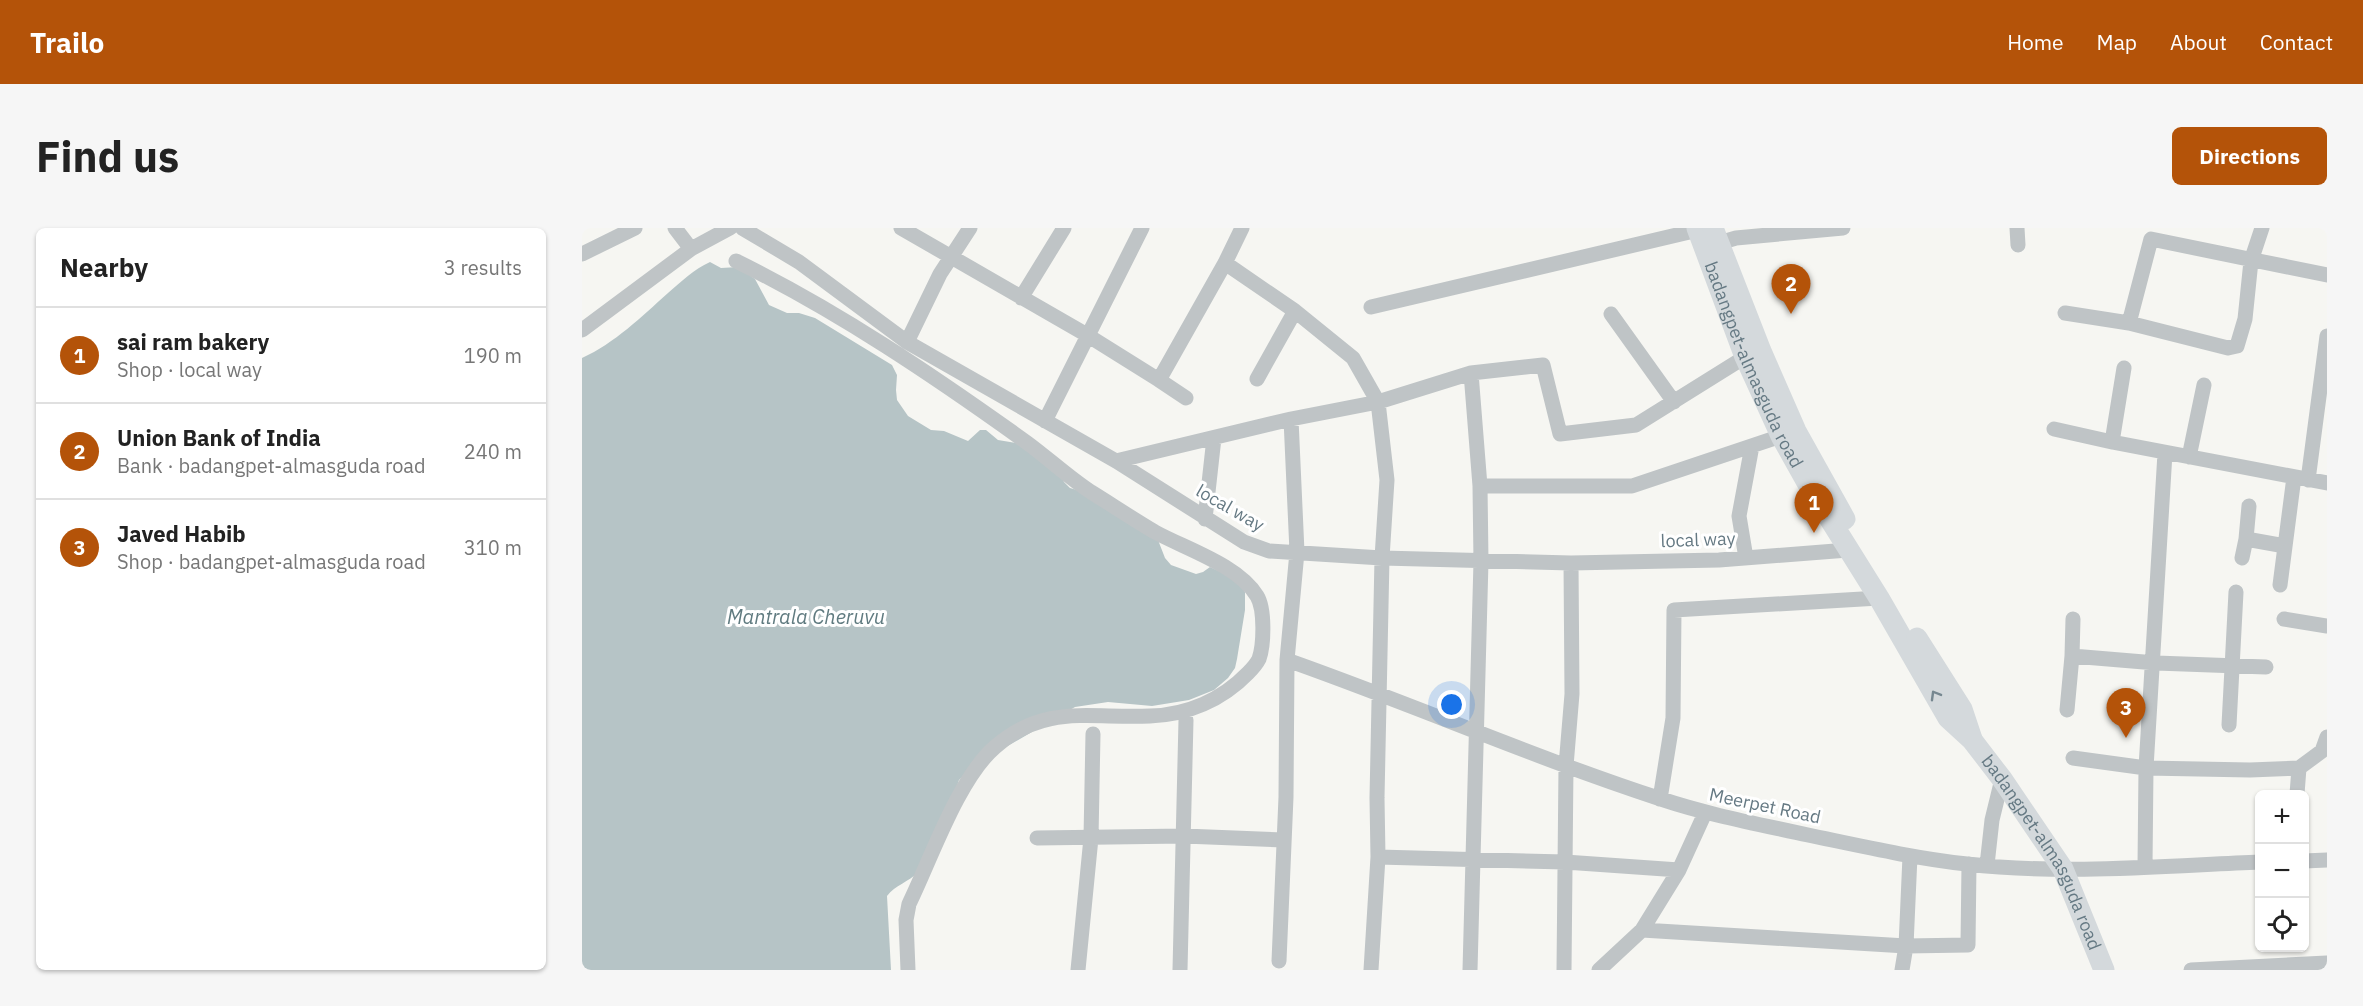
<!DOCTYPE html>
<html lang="en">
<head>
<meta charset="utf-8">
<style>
  body { margin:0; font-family:"IBM Plex Sans",sans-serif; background:#f6f6f6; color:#222 }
  .controls { position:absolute; right:18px; bottom:18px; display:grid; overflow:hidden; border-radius:9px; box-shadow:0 2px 4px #0004 }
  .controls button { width:54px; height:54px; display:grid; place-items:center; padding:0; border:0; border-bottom:2px solid #e0e0e0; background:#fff; color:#222; font:30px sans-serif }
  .you { position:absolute; left:870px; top:477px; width:21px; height:21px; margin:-15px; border:4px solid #fff; border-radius:50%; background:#1a73e8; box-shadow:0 0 0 9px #1a73e833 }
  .badge { display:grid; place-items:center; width:39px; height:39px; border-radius:50%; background:#b45309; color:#fff; font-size:20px; font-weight:700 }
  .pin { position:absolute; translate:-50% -50px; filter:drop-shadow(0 2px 3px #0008) }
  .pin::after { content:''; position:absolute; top:32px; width:21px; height:18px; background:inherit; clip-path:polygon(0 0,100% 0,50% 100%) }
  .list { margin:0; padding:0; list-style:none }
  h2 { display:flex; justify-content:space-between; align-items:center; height:78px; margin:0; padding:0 24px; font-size:26px }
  h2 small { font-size:20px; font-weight:400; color:#767676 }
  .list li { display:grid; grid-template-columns:39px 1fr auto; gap:18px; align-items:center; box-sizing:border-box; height:96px; padding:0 24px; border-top:2px solid #e0e0e0 }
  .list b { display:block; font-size:22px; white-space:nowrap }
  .list p { margin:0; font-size:20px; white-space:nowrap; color:#767676 }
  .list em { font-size:20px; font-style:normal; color:#767676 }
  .icon { flex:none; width:33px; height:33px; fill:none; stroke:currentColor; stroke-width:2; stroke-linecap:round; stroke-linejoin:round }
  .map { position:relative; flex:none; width:1745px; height:742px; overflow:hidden; border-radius:9px }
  header { display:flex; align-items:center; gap:36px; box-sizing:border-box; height:84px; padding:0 30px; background:#b45309; color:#fff }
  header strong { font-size:28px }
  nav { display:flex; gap:33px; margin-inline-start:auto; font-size:21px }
  .intro { display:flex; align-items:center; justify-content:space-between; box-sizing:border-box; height:144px; padding:0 36px }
  h1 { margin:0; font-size:42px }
  .button { padding:15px 27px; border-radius:9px; background:#b45309; color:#fff; font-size:21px; font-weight:700 }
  main { display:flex; gap:36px; padding:0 36px }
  aside { flex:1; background:#fff; border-radius:9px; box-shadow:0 2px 4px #0004 }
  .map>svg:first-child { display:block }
  .water { fill:#b6c4c6 }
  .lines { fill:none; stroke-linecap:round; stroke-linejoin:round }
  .street { stroke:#bfc4c6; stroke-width:15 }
  .secondary { stroke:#d4d9dc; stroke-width:21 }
  .oneway { stroke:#768790 }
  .labels { text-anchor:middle; stroke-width:6; stroke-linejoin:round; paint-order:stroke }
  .street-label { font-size:18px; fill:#657983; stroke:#fff }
  .water-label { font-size:20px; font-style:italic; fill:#607b80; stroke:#fff }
</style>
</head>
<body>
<header>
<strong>Trailo</strong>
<nav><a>Home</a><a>Map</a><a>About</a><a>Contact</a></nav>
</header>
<div class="intro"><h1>Find us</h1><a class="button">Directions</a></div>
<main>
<aside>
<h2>Nearby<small>3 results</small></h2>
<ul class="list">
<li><span class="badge">1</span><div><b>sai ram bakery</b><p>Shop · local way</p></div><em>190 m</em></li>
<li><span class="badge">2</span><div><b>Union Bank of India</b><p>Bank · badangpet-almasguda road</p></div><em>240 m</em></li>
<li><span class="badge">3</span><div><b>Javed Habib</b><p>Shop · badangpet-almasguda road</p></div><em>310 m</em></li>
</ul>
</aside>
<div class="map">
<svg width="1745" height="742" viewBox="0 0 1745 742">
  <rect width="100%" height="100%" fill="#f6f6f2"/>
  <path class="water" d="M 128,34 L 139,40 L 156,39 L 173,51 L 187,77 L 205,85 L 217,85 L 233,90 L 310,137 L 315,147 L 314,162 L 315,172 L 326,188 L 349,202 L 362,203 L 386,213 L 398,202 L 404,202 L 416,212 L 434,215 L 479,247 L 482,254 L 488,260 L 505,265 L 576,312 L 583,330 L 589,337 L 614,346 L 621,344 L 628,339 L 656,352 L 663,364 L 663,382 L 655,431 L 653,440 L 646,450 L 632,462 L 607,472 L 570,478 L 526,474 L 493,479 L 393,537 L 377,552 L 372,567 L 336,644 C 327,654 313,657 305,668 L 309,742 L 0,742 L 0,130 C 33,115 59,89 86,65 C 99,54 112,41 128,34 Z"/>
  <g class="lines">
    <path class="street" d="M 93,0 L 109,21
      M 160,0 L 217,34 L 325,114 L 534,233 L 662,314 L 687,323 L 800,330 L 989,335 L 1137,332 L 1266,322
      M 319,0 L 505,107 L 577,152 L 643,35 L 660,0
      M 1435,0 L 1436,17
      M 1137,15 L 1154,10 L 1261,0
      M 0,26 L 53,0
      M 154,33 C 256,83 352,148 444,214 C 466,230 486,249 509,264 C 530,277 551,291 573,304 C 604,321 656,337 675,368 C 683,381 682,417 677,431 C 675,435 670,441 666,445 C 640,472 605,487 568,488 C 509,491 463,475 413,519 C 376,551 349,631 327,676 L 324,692 L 326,742
      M 643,35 L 713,83 L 771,130 L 796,174 L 805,252 L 800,330 L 795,570 L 796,629 L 789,742
      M 439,70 L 482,0
      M 789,79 L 1116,2
      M 1483,85 L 1547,95 L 1646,120 L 1655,118 L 1663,91 L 1669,33 L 1680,0
      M 1029,86 L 1092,174
      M 1547,95 L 1569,11 L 1745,47
      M 0,102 L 109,21 L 148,0
      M 325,114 L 358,46 L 388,0
      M 1542,140 L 1530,214 L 1745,255
      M 675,151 L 713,83
      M 577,152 L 604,170
      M 463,193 L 560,0
      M 1472,201 L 1530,214
      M 1583,225 L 1564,540 L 1668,542 L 1717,540
      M 1607,229 L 1622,157
      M 534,233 L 709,191 L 796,174 L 889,145 L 961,137 L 978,206 L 1054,197 L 1163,129
      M 1726,252 L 1745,108
      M 898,258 L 1050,258 L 1199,208
      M 623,291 L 632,210
      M 1664,311 L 1667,278
      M 1164,330 L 1157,288 L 1170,218
      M 1660,330 L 1664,311 L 1703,318
      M 1698,357 L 1712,249
      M 1491,391 L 1490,428 L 1574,435 L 1684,439
      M 1702,391 L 1745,398
      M 705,432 C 830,476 953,530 1079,571 C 1127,587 1176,596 1226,607 C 1279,618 1331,630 1385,636 C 1482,647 1581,638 1678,634
      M 1485,482 L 1490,428
      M 1647,497 L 1654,364
      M 1491,530 L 1564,540 L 1563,638
      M 1715,566 L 1717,540 L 1740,523 L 1745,509
      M 1078,571 L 1091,490 L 1092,382 L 1297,370
      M 1123,585 L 1097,642 L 1060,702 L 1324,718 L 1386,717 L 1387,636
      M 455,610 L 602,608 L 702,612
      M 796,629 L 983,634 L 1097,642
      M 1722,633 L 1745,632
      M 1405,637 L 1410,592 L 1420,551
      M 697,733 L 704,569 L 705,432 L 715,324 L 709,191
      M 496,742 L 509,610 L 511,506
      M 598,742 L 604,492
      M 888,742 L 899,333 L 898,258 L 889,145
      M 982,742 L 984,538 L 990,466 L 989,335
      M 1017,742 L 1060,702
      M 1320,742 L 1324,718 L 1328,628
      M 1609,742 L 1745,735"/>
    <g class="secondary">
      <path id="s1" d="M 1115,0 L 1163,129 L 1199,208 L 1227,258 L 1297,370 L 1366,490 L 1390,512 L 1420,551 L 1481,641 L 1522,742"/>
      <path d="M 1131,0 L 1179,123 L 1214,203 L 1263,291"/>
      <path d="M 1335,410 L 1380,481 L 1390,511"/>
    </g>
  </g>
  <defs><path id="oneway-chevron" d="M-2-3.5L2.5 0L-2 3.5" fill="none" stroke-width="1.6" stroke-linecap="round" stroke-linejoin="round" transform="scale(1.5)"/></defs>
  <use class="oneway" href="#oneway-chevron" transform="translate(1353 467) rotate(-120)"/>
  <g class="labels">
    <g class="street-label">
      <text dy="6" stroke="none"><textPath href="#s1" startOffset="148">badangpet-almasguda road</textPath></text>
      <text transform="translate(648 280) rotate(30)" y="6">local way</text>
      <text transform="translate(1116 312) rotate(-2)" y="6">local way</text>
      <text transform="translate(1183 578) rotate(12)" y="6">Meerpet Road</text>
      <text dy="6" stroke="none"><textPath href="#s1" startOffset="718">badangpet-almasguda road</textPath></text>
    </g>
    <g class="water-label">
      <text x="224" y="396">Mantrala Cheruvu</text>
    </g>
  </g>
</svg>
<div class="controls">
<button>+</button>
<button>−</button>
<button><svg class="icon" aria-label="locate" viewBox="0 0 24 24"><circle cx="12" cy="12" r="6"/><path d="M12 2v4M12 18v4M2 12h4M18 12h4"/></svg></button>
</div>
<div class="you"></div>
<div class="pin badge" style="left:1232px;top:305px">1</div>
<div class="pin badge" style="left:1209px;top:86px">2</div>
<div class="pin badge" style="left:1544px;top:510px">3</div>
</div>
</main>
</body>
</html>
